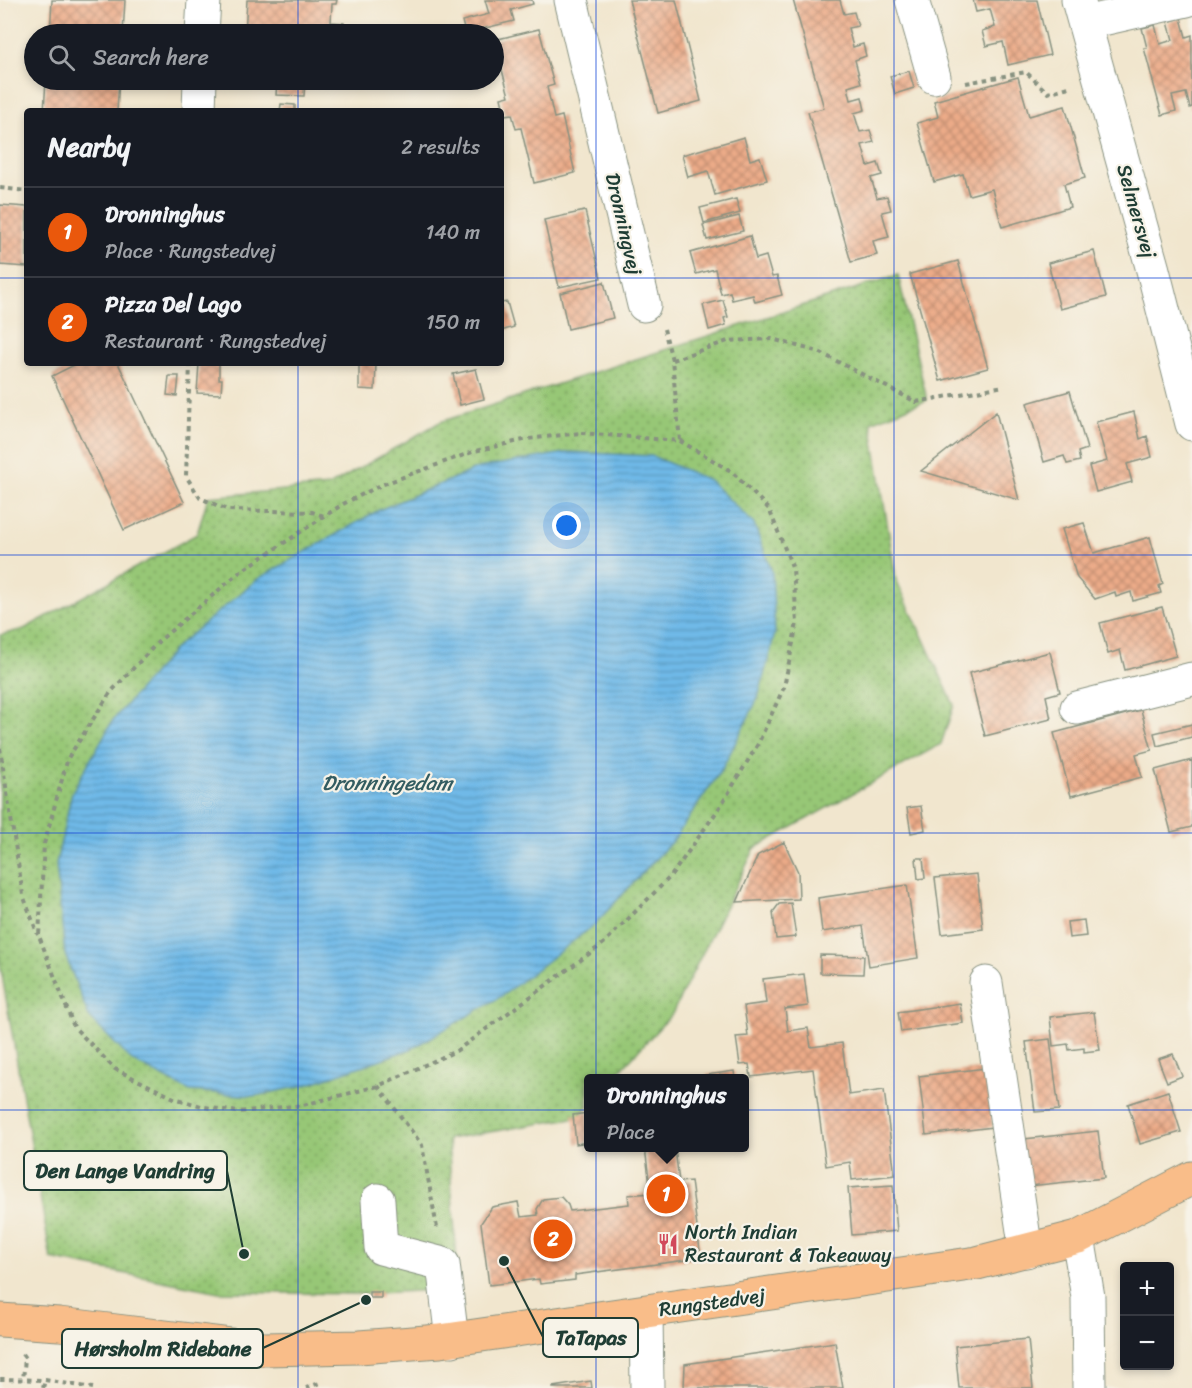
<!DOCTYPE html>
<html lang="en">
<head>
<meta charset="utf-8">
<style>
  body { margin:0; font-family:Sriracha,sans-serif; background:#20242c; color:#f1f3f6 }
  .controls { position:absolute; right:18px; bottom:18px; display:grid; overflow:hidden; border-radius:6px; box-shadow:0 3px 9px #0003 }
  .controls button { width:54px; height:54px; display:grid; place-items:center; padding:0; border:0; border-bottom:2px solid #363941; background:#171b24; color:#f1f3f6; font:30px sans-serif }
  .you { position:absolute; left:567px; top:526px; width:21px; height:21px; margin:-15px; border:4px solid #fff; border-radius:50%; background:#1a73e8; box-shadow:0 0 0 9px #1a73e833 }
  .badge { display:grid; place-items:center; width:39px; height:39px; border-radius:50%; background:#ea580c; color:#fff; font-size:20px; font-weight:700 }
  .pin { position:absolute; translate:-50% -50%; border:3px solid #fff; box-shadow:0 2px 6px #0006 }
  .popup { position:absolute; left:584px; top:1074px; width:165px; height:78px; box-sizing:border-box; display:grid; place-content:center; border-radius:6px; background:#171b24; filter:drop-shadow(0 2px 4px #0005); font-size:20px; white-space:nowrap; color:#9ea1a6 }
  .popup b { font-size:22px; color:#f1f3f6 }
  .popup::after { content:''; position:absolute; left:50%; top:100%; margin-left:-12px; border:12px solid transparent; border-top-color:#171b24 }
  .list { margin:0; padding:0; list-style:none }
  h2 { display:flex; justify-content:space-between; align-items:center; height:78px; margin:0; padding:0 24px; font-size:26px }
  h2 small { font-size:20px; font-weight:400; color:#9ea1a6 }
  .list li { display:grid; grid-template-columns:39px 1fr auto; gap:18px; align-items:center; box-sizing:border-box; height:90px; padding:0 24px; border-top:2px solid #363941 }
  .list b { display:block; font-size:22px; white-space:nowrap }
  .list p { margin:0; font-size:20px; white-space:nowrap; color:#9ea1a6 }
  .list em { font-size:20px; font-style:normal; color:#9ea1a6 }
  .icon { flex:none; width:33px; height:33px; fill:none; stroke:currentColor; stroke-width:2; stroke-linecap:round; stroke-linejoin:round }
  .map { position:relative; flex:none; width:1192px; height:1388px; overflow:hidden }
  .search { position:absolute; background:#171b24; box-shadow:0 3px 9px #0003; left:24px; top:24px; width:480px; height:66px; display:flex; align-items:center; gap:15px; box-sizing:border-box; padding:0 21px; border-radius:33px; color:#9ea1a6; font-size:22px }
  .panel { position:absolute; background:#171b24; box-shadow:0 3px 9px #0003; left:24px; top:108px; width:480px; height:258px; border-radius:6px }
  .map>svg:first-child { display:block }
  .park { fill:url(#park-dots); stroke:#5b8255; stroke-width:1.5 }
  .water { fill:url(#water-rules); stroke:#477b8e; stroke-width:1.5 }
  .building { fill:url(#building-cross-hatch) }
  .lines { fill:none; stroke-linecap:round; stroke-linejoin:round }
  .minor-casing { stroke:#889281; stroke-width:35 }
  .major-casing { stroke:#889281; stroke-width:35 }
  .path { stroke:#889281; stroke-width:4; stroke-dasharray:4.5 4.5; stroke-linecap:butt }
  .minor { stroke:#fff; stroke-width:33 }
  .major { stroke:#f9bd89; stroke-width:33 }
  .grid { fill:none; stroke:#1d4ed8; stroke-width:1.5; stroke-opacity:0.55 }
  .labels { text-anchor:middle; stroke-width:4.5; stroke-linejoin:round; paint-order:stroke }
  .street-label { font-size:20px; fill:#1f3d34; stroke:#f7f3e8 }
  .poi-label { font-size:20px; fill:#1f3d34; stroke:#f7f3e8; text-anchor:start }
  .water-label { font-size:21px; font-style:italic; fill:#335c61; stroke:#f7f3e8 }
  .leader { fill:none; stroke:#1f3d34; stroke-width:2 }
  .callout-dot { fill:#1f3d34; stroke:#f7f3e8; stroke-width:2 }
  .callout { fill:#f7f3e8; stroke:#1f3d34; stroke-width:2 }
  .callout-label { font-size:21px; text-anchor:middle; font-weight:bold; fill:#1f3d34 }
</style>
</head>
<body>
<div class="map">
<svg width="1192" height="1388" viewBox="0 0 1192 1388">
  <defs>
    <pattern id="park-dots" width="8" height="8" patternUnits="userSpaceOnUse" patternTransform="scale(1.5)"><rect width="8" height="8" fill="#97c776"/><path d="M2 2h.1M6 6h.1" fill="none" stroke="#7ba362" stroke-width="1.8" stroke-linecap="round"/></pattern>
    <pattern id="water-rules" width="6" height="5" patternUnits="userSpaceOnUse" patternTransform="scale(1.5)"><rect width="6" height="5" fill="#6fb9e8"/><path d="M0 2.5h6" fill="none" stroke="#5b98bd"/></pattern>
    <pattern id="building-cross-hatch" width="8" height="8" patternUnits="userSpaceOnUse" patternTransform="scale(1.5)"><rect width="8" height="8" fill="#ecab88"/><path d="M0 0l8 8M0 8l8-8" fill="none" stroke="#bf8c70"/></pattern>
  </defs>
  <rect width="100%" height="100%" fill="#f7f3e8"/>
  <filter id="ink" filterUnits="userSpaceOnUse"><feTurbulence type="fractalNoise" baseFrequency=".0167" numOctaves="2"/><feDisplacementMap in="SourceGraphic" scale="12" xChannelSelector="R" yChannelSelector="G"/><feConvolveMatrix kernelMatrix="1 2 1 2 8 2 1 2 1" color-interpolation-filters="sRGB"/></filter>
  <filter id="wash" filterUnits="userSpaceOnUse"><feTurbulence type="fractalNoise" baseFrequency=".008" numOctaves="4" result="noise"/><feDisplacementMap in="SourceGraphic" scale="24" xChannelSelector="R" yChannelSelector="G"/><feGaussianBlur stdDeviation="1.35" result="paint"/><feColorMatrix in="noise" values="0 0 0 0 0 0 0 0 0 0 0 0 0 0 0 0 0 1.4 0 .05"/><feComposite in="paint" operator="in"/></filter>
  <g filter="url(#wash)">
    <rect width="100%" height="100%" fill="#f1e6ce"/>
    <path class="park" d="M 898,275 L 927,400 L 871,422 L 896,579 L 954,705 L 941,744 L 755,848 L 672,1014 L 613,1078 L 588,1078 L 588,1106 L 578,1117 L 448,1139 L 459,1289 L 354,1294 L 219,1292 L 51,1259 L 0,964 L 0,635 L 24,629 L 197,534 L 208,497 L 329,486 L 440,422 Z"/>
    <path class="water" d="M 570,452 L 652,456 L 709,480 L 754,524 L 772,572 L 775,633 L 758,698 L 722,769 L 675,838 L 594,925 L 502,996 L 411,1049 L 306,1085 L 255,1096 L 190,1091 L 132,1061 L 89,1017 L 65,954 L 56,864 L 72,792 L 113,720 L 177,646 L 259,578 L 379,510 L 478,468 Z"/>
    <g id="blocks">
      <path class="building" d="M 52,0 L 125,0 L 123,34 L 50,34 Z
        M 247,0 L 337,0 L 336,4 L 332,4 L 331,22 L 344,23 L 344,34 L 245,34 Z
        M 485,0 L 532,0 L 533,4 L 511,10 L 514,21 L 465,33 L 462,21 L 489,14 Z
        M 629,0 L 676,0 L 701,101 L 658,113 Z
        M 793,0 L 840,0 L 844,14 L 854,12 L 858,26 L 848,28 L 853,47 L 863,44 L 866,56 L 855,60 L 861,83 L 848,87 L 851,100 L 862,97 L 865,110 L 854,113 L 860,132 L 870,130 L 874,142 L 862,145 L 868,166 L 878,163 L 882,175 L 871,178 L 877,198 L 887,196 L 891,210 L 882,212 L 889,237 L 873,241 L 877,255 L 851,262 L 808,112 L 824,108 Z
        M 973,0 L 1037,0 L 1050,55 L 1008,65 L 1003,42 L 986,46 L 982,31 L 995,27 L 990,9 L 976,12 Z
        M 1181,18 L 1186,37 L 1192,35 L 1192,107 L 1190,108 L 1186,93 L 1172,96 L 1176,111 L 1162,115 L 1144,48 L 1147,48 L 1142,28 L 1155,25 L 1160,44 L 1173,40 L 1168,22 Z
        M 539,29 L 554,85 L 547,87 L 554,118 L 562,116 L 575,173 L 534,183 L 521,128 L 516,129 L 512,114 L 505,115 L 501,98 L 509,96 L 494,40 Z
        M 909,71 L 914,88 L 895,94 L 890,76 Z
        M 1018,77 L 1029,116 L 1065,106 L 1085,178 L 1064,184 L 1070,207 L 1002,227 L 992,189 L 969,195 L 963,174 L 934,182 L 917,123 L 938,117 L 934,101 Z
        M 46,80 L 119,80 L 117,111 L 44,111 Z
        M 277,80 L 305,80 L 304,96 L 276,95 Z
        M 281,104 L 295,105 L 295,111 L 280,111 Z
        M 744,137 L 750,160 L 760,157 L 767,180 L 715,195 L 708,171 L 688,177 L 682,155 Z
        M 736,199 L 740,213 L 704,223 L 700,208 Z
        M 0,205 L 27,207 L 27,267 L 0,265 Z
        M 585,211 L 601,278 L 559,287 L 544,220 Z
        M 739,216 L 743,231 L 707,240 L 703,225 Z
        M 750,236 L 756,259 L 766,256 L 772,277 L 777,276 L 782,295 L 755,302 L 753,295 L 732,300 L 730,292 L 721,294 L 715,269 L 696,274 L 690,253 Z
        M 1094,251 L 1106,297 L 1060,309 L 1048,263 Z
        M 958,261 L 988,368 L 940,381 L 910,274 Z
        M 604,282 L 613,318 L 568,329 L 560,293 Z
        M 723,300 L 728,317 L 724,318 L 726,325 L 709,330 L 703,305 Z
        M 507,302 L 514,327 L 501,331 L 501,303 Z
        M 78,363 L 118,363 L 184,502 L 124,530 L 52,376 Z
        M 199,363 L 219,363 L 219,379 L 222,379 L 221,394 L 197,393 Z
        M 359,363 L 376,363 L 375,390 L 359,389 Z
        M 476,369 L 484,399 L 460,405 L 453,374 Z
        M 169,376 L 179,376 L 177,396 L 167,395 Z
        M 1070,391 L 1087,449 L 1078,452 L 1080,461 L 1067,464 L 1064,456 L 1044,462 L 1027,403 Z
        M 996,412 L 1019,500 L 921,471 Z
        M 1134,412 L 1140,439 L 1147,436 L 1152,457 L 1127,464 L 1132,482 L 1096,492 L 1089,466 L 1107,461 L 1096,422 Z
        M 1084,523 L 1094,553 L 1150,537 L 1163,584 L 1159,586 L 1161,593 L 1133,601 L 1131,592 L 1116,597 L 1115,592 L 1095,599 L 1077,578 L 1062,529 Z
        M 1162,607 L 1176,656 L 1125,670 L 1120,650 L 1108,654 L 1100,623 Z
        M 1050,652 L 1060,692 L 1046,696 L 1051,719 L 985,736 L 969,673 Z
        M 1141,710 L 1152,750 L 1136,754 L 1142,777 L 1071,796 L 1054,733 Z
        M 1192,724 L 1192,737 L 1157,746 L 1154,733 Z
        M 1192,760 L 1192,827 L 1171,832 L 1155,770 Z
        M 921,806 L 925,830 L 911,833 L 907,808 Z
        M 784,842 L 798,872 L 799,899 L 737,902 L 758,855 Z
        M 916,858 L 923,858 L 925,878 L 918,879 Z
        M 977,874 L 983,929 L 942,934 L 935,878 Z
        M 907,885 L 918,958 L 869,966 L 863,926 L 822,932 L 818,898 Z
        M 791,903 L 796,937 L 776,939 L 773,912 L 779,904 Z
        M 1084,920 L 1086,936 L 1069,938 L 1067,922 Z
        M 820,955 L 864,956 L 863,974 L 820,973 Z
        M 804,974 L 808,1006 L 785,1009 L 788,1031 L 808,1028 L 811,1047 L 842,1043 L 849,1095 L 884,1090 L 895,1175 L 852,1180 L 850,1162 L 826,1166 L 813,1069 L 751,1077 L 749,1064 L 740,1065 L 736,1037 L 748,1036 L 744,1006 L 766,1003 L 763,979 Z
        M 960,1003 L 963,1023 L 901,1032 L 898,1012 Z
        M 1094,1012 L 1100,1050 L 1084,1052 L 1084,1048 L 1069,1050 L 1068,1044 L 1053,1046 L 1050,1017 Z
        M 1050,1039 L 1059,1110 L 1035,1112 L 1026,1042 Z
        M 1173,1054 L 1182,1076 L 1167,1082 L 1158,1059 Z
        M 986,1068 L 993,1127 L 926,1135 L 919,1076 Z
        M 734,1071 L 735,1078 L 707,1078 L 706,1075 Z
        M 1168,1091 L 1181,1132 L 1140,1144 L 1128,1104 Z
        M 588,1113 L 588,1142 L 576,1144 L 573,1115 Z
        M 1098,1131 L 1104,1178 L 1020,1187 L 1015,1140 Z
        M 645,1148 L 675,1148 L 679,1182 L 691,1181 L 701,1258 L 575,1275 L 575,1280 L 540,1284 L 539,1279 L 489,1285 L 481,1223 L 492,1207 L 518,1202 L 521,1217 L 538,1215 L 537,1209 L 543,1199 L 561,1197 L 568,1205 L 570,1211 L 629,1204 L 628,1195 L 651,1193 Z
        M 893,1185 L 897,1231 L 852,1235 L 848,1188 Z
        M 369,1292 L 381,1292 L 381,1298 L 369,1298 Z
        M 1028,1339 L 1033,1388 L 959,1388 L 955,1346 Z
        M 835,1342 L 843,1388 L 684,1388 L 685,1364 Z
        M 591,1381 L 592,1388 L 553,1388 L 553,1387 Z"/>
    </g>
  </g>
  <g filter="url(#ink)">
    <use href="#blocks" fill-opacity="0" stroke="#889281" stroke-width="1.5"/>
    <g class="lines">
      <defs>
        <path id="minor" d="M 571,0 L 644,305
          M 912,0 L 934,77
          M 1078,0 L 1153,270 L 1192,424
          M 1085,23 L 1187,0
          M 202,34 L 204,0
          M 199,111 L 200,80
          M 1077,708 L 1192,679
          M 986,983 L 1026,1251
          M 378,1200 L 381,1248 L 443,1264 L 452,1340
          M 1078,1237 L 1088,1297 L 1089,1388
          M 646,1312 L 647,1388"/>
        <path id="major" d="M 0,1320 L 59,1324 L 265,1349 L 359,1347 L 440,1341 L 977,1263 L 1078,1237 L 1192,1178"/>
      </defs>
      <use href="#minor" class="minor-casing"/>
      <use href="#major" class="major-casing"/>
      <path class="path" d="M 966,83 L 1026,72 L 1048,93 L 1069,87
        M 0,188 L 27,191
        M 664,329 L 672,360 L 680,441
        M 672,360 L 728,341 L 772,339 L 819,352 L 916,402 L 1004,386
        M 190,363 L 186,476 L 200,498 L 228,510 L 312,512 L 324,516
        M 581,433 L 680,441 L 731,471 L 769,509 L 793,569 L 797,623 L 784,687 L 758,744 L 720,807 L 671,876 L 604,943 L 456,1051 L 378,1086 L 303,1105 L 238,1112 L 205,1107 L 174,1098 L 115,1069 L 74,1027 L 39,936 L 44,844 L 68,758 L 110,693 L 159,641 L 240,572 L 343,504 L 381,485 L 475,451 L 528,439 Z
        M 0,748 L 23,895 L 38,935
        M 378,1086 L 422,1145 L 437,1228
        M 22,1354 L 25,1358 L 23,1380
        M 0,1379 L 45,1380 L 93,1388
        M 43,1388 L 45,1380
        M 306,1388 L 322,1382"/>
      <use href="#minor" class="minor"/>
      <use href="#major" class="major"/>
    </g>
  </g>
  <path class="grid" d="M 298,0 L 298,34M 596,0 L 596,1388M 894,0 L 894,1388M 298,80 L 298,111M 0,278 L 27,278M 501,278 L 1192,278M 298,363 L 298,1388M 0,555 L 1192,555M 0,833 L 1192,833M 0,1110 L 1192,1110"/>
  <defs>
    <symbol id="restaurant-bare" viewBox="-9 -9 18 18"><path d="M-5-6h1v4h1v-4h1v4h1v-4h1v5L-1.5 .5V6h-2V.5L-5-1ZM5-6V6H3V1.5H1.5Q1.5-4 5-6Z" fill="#d1495b" stroke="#f7f3e8" stroke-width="2.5" paint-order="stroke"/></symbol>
  </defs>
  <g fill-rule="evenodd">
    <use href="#restaurant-bare" x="653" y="1229" width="30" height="30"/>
  </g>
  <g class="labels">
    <g class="street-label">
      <text transform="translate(1137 211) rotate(74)" y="7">Selmersvej</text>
      <text transform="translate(624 224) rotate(77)" y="7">Dronningvej</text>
      <text transform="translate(712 1302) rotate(-8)" y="7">Rungstedvej</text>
    </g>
    <g class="poi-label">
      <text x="685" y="1239">North Indian<tspan x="685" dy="23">Restaurant &amp; Takeaway</tspan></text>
    </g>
    <g class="water-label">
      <text x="387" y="790">Dronningedam</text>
    </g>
  </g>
  <path class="leader" d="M244 1254L227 1171M504 1261L543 1337M366 1300L263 1348"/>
  <g class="callout-dot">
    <circle cx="244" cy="1254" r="6"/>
    <circle cx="504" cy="1261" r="6"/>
    <circle cx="366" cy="1300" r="6"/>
  </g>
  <g class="callout">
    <rect x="24" y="1151" width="203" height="39" rx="6"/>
    <rect x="543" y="1318" width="95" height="39" rx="6"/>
    <rect x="62" y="1329" width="201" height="39" rx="6"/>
  </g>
  <g class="callout-label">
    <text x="125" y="1178">Den Lange Vandring</text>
    <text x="591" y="1345">TaTapas</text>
    <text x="163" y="1356">Hørsholm Ridebane</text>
  </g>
</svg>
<div class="controls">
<button>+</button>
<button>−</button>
</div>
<div class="you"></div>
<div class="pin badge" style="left:666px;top:1194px">1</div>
<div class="popup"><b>Dronninghus</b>Place</div>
<div class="pin badge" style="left:553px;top:1239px">2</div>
<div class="search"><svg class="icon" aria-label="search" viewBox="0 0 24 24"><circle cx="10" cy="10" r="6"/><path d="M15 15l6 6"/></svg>Search here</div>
<section class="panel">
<h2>Nearby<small>2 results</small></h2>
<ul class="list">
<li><span class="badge">1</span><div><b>Dronninghus</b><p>Place · Rungstedvej</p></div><em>140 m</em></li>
<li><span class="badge">2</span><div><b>Pizza Del Lago</b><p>Restaurant · Rungstedvej</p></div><em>150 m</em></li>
</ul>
</section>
</div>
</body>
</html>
